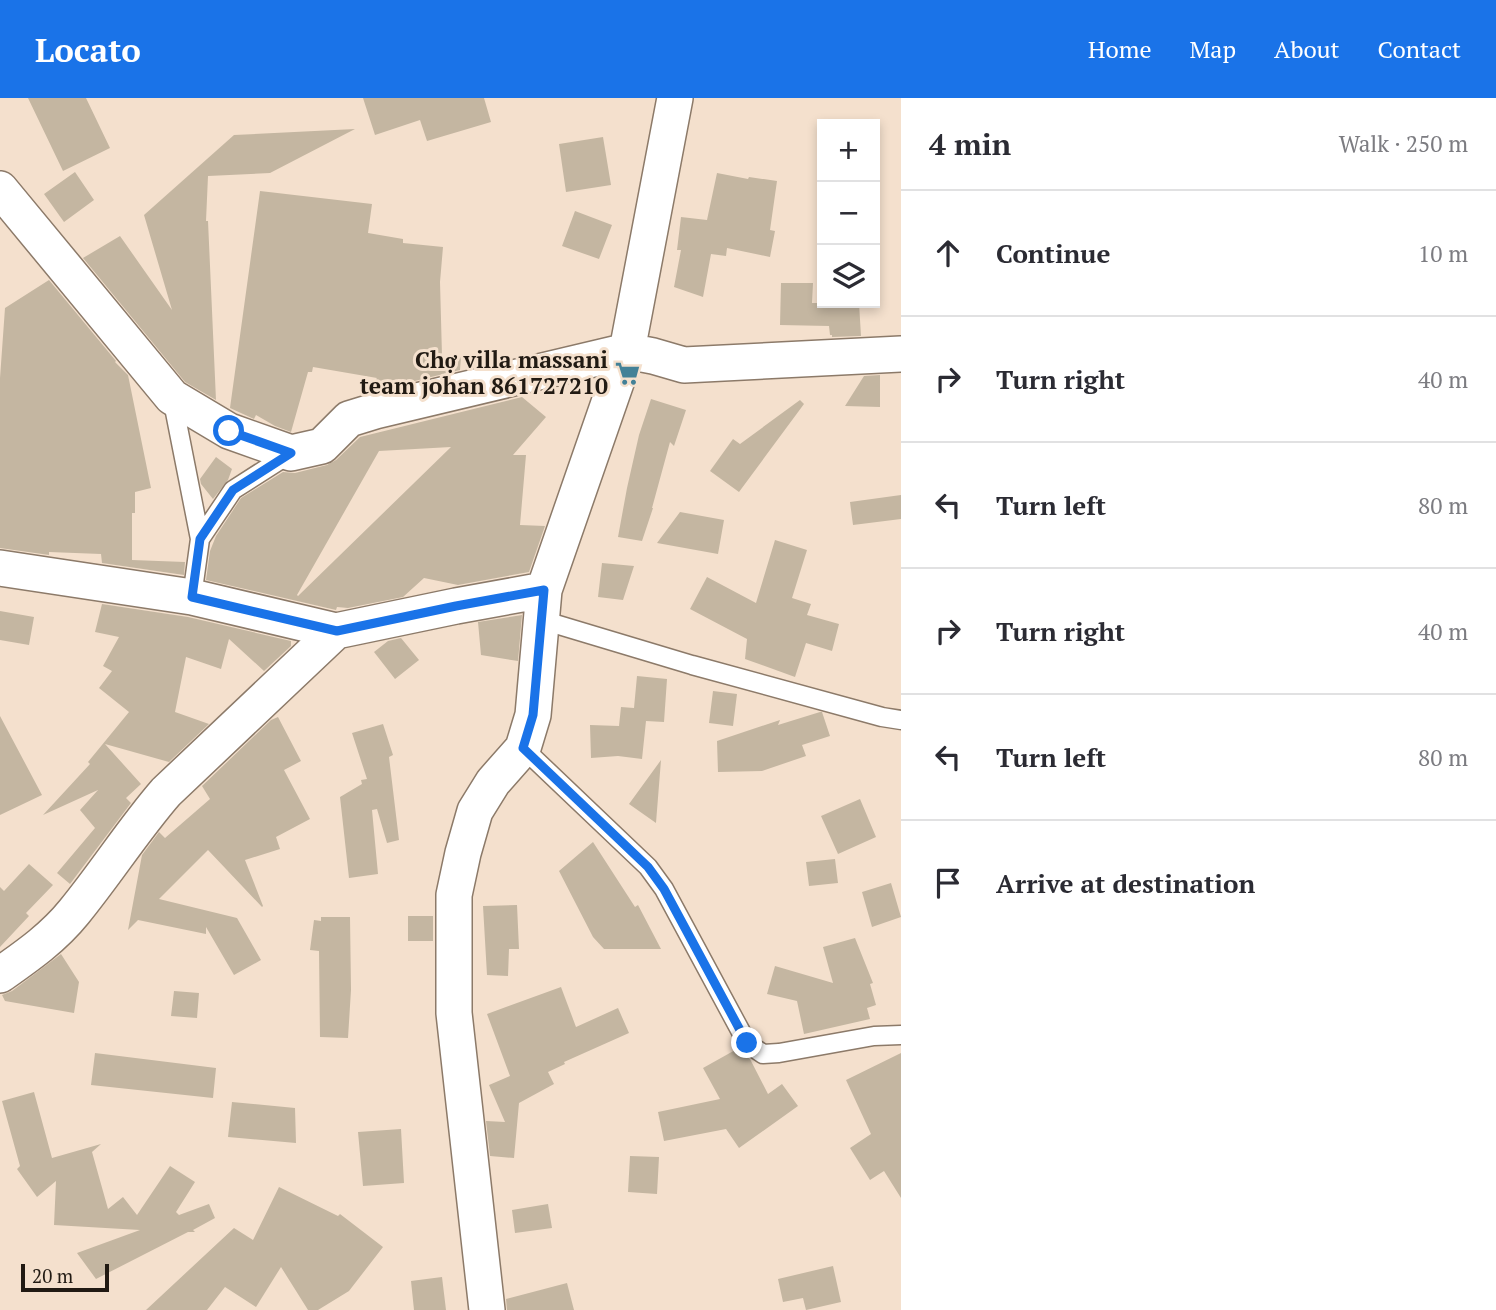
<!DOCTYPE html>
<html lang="en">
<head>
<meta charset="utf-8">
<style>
  body { margin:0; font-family:"PT Serif",serif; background:#f2f2f3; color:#2b2b33 }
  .controls { position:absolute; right:21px; top:21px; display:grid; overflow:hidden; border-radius:0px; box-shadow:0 4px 10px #0003 }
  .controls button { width:63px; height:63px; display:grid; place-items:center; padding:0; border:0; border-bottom:2px solid #e1e1e2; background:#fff; color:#2b2b33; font:35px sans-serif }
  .scale { position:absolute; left:21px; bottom:18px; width:88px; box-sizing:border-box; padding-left:7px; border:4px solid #211a13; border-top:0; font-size:19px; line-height:24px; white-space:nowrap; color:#211a13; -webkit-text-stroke:5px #f4e0cd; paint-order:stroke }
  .stop { position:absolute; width:21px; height:21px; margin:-16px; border:5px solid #1a73e8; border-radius:50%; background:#fff }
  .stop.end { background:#1a73e8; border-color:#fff; box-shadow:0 2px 7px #0008 }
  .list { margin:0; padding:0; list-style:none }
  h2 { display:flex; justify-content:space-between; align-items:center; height:91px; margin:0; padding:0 28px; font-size:30px }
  h2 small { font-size:23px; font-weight:400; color:#7c7c81 }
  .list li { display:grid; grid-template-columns:46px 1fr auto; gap:21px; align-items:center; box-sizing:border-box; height:126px; padding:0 28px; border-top:2px solid #e1e1e2 }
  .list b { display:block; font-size:26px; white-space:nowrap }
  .list em { font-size:23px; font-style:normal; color:#7c7c81 }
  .icon { flex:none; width:38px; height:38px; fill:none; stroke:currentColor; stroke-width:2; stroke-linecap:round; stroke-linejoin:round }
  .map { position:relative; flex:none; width:901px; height:1212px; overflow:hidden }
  header { display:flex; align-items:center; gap:42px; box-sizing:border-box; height:98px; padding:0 35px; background:#1a73e8; color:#fff }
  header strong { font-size:33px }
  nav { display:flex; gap:38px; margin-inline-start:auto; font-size:24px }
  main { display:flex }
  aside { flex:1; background:#fff }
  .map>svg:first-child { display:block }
  .building { fill:#c4b6a1; fill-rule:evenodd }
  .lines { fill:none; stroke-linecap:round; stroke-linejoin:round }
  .service-casing { stroke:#8c7a69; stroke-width:21 }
  .minor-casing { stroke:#8c7a69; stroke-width:38 }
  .service { stroke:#fff; stroke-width:18 }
  .minor { stroke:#fff; stroke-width:35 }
  .route { stroke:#1a73e8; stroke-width:9 }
  .labels { text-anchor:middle; stroke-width:6; stroke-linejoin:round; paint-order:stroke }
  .poi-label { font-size:23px; font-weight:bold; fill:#211a13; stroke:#f4e0cd; text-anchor:end }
</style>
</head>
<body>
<header>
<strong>Locato</strong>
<nav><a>Home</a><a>Map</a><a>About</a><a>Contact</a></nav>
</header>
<main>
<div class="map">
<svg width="901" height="1212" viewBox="0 0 901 1212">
  <rect width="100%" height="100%" fill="#f4e0cd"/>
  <path class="building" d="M 28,0 L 86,0 L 110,50 L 63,73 Z
    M 363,0 L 484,0 L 491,24 L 427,43 L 420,22 L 375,37 Z
    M 355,31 L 270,75 L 208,78 L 206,123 L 208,123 L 216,302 L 185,284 L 83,160 L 120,138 L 172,212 L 144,117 L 234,37 Z
    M 603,39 L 611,87 L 566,94 L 559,46 Z
    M 75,74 L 94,102 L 64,124 L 44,96 Z
    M 717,75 L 748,81 L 749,79 L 777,83 L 770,132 L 775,133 L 770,159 L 727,150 L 726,158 L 711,156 L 703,199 L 674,189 L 681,152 L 677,152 L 681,119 L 707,122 Z
    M 260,93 L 372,106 L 368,135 L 403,141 L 403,145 L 443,149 L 440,184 L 442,258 L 461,259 L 460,272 L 365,295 L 377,280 L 313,269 L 312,274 L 308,274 L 291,334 L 275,328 L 256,317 L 254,321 L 230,310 Z
    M 575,113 L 612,127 L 599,161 L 562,148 Z
    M 49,182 L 116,263 L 115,264 L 128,277 L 151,390 L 135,394 L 135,415 L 132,415 L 132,462 L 185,464 L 184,477 L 102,465 L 101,456 L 49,454 L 49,457 L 0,450 L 0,280 L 5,210 Z
    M 781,185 L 813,185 L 812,205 L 859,205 L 861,238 L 832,239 L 832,237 L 830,237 L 829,228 L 780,227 Z
    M 880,277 L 880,309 L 845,308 L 864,278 Z
    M 522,299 L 546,319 L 513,357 L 526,357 L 520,427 L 545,428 L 529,474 L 458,487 L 424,480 L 403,499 L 348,510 L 337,509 L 336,512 L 206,482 L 210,453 L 216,438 L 241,400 L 283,374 L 295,375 L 327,367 L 336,362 L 360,339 ZM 451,349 L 298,498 L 297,497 L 379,353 Z
    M 651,301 L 686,312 L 674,348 L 670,344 L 652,410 L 653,410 L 642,443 L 618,439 L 627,390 L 639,337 Z
    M 800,302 L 804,306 L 739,394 L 710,373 L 733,341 L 740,346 Z
    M 216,359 L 232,371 L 228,382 L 213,401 L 201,386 L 200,381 Z
    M 901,397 L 901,421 L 853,427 L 850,404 Z
    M 680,414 L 724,422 L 718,456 L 657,445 Z
    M 775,442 L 807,452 L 792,500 L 811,506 L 807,517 L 839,526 L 832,553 L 806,545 L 795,579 L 745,561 L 747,541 L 690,511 L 707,479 L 756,505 Z
    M 602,465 L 634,468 L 623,502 L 598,499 Z
    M 102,506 L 188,519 L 291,543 L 291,548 L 264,573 L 229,541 L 221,571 L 186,559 L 175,614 L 209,626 L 169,664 L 105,646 L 141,686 L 126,700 L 131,705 L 70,786 L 57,775 L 95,730 L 80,712 L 98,692 L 43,717 L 90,666 L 88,664 L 129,614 L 99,590 L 112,573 L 103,568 L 119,539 L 95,534 Z
    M 0,513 L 34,519 L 29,547 L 0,542 Z
    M 522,517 L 518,563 L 481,557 L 478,524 Z
    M 401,540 L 419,562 L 395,581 L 374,554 L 388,543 Z
    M 637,578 L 667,581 L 664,624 L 646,623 L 642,661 L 618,658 L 591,660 L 590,627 L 619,628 L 621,609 L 634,610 Z
    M 713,593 L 737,596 L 733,628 L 709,625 Z
    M 820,614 L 822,614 L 830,638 L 802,647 L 806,658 L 762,673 L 718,674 L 717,643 L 780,622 L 778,627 Z
    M 0,618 L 42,697 L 0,717 Z
    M 278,619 L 301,663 L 284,672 L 310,721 L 276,739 L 280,751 L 245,762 L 263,808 L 262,809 L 208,752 L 159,801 L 237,820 L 261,862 L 234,877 L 206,829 L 206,836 L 138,822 L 128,832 L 142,757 L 159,734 L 165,740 L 210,701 L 202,688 L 271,622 Z
    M 383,626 L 393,657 L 389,659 L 399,742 L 387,745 L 377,711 L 372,712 L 378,776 L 349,780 L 340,699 L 362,686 L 361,682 L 367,681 L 352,635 Z
    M 661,662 L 656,725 L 629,706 Z
    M 860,701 L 876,739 L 838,756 L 821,718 Z
    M 593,744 L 635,809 L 638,807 L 661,851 L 604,851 L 593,839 L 559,773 Z
    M 835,761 L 838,785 L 809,788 L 806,764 Z
    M 29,766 L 53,787 L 26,815 L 29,818 L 0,849 L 0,789 L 4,793 Z
    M 891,785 L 901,819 L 872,829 L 862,794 Z
    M 517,807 L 519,851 L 509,851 L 508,878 L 487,877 L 483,808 Z
    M 408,818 L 433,818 L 433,843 L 408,843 Z
    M 321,819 L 350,819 L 351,892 L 348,940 L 320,939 L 319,853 L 310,852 L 314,822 L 321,823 Z
    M 855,840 L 873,885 L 870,886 L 876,907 L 867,910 L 870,921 L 804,936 L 797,903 L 767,896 L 775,868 L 833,885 L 823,849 Z
    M 61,856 L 79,884 L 74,915 L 5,903 L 2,897 L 12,893 Z
    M 561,889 L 576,929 L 618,910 L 629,935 L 564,964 L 565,966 L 548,974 L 554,986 L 519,1005 L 514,1060 L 490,1058 L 486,1023 L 505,1024 L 489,987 L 510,978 L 487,916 Z
    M 174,893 L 199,895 L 197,920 L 171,918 Z
    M 737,951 L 750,961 L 768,996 L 782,986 L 798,1008 L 739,1050 L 726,1031 L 664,1043 L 658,1014 L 720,1001 L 703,970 Z
    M 95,955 L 216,970 L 213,1000 L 91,987 Z
    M 901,955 L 901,1100 L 884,1073 L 870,1082 L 850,1050 L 871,1036 L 846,982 Z
    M 34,994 L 52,1060 L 101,1046 L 92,1054 L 108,1111 L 123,1099 L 137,1117 L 170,1068 L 195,1084 L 176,1114 L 179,1117 L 209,1106 L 215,1120 L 193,1132 L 195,1134 L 188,1134 L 96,1181 L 77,1155 L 140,1132 L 54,1127 L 56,1083 L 37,1099 L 17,1071 L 20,1068 L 2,1003 Z
    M 232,1004 L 295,1010 L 296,1045 L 228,1039 Z
    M 401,1031 L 404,1085 L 363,1088 L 358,1034 Z
    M 630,1058 L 659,1059 L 657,1096 L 628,1094 Z
    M 279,1089 L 338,1118 L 340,1116 L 383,1149 L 349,1193 L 318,1212 L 308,1212 L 281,1169 L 256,1209 L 225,1189 L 207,1212 L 146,1212 L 234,1130 L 253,1142 Z
    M 548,1106 L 552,1130 L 515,1135 L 512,1112 Z
    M 833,1168 L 841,1204 L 806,1212 L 803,1200 L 783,1204 L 778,1181 Z
    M 442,1179 L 446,1212 L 414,1212 L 411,1183 Z
    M 567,1185 L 574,1212 L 507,1212 L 506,1201 Z"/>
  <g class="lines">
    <defs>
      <path id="service" d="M 172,299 L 200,441
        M 192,499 L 200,441 L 233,392 L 291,355
        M 542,522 L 692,567 L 882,619 L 901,622
        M 523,650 L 648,769 L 664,791 L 747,945 L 763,956 L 779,955 L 874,938 L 901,937"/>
      <path id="minor" d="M 0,91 L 172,299 L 229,333 L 291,355 L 322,348 L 349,321 L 375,313 L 627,253 L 653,258 L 684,267 L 901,256
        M 0,470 L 192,499 L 336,533 L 456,508 L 544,492
        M 0,877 C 27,858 53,840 74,814 C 106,775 133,732 166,694 L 336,533
        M 487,1212 L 454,915 L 454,797 L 463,755 L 475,713 L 493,684 L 523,650 L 533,617 L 544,492 L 627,253 L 675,0"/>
    </defs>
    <use href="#service" class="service-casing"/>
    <use href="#minor" class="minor-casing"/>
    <use href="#service" class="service"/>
    <use href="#minor" class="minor"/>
  </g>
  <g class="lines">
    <path class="route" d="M 229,333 L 291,355 L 233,392 L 200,441 L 192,499 L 337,533 L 456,508 L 544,492 L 533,617 L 523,650 L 648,769 L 664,791 L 747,945"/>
  </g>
  <defs>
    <symbol id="supermarket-bare" viewBox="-9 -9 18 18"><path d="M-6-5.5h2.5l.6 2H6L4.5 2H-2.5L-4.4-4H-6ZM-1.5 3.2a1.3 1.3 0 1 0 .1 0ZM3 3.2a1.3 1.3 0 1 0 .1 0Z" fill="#438197" stroke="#f4e0cd" stroke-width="2.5" paint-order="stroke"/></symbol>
  </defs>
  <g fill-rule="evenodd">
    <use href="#supermarket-bare" x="610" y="258" width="35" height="35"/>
  </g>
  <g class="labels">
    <g class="poi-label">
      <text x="608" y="270">Chợ villa massani<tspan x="608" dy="26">team johan 861727210</tspan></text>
    </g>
  </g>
</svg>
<div class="controls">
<button>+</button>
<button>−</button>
<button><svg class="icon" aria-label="layers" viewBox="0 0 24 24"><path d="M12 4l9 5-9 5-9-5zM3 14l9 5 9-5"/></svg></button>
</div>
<div class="scale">20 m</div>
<div class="stop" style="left:229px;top:333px"></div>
<div class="stop end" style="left:747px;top:945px"></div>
</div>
<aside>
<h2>4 min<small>Walk · 250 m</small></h2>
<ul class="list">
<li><svg class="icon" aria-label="ahead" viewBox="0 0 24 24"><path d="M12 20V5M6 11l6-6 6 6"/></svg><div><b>Continue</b></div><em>10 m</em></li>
<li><svg class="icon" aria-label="right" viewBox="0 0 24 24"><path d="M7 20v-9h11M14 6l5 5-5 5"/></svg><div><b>Turn right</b></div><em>40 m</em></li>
<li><svg class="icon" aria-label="left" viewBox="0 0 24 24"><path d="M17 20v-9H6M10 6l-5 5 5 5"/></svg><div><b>Turn left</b></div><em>80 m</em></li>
<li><svg class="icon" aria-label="right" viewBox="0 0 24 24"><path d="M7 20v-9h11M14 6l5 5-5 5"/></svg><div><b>Turn right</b></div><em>40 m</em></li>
<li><svg class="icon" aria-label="left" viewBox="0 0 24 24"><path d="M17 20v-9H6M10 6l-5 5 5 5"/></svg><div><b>Turn left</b></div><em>80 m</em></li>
<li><svg class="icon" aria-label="arrive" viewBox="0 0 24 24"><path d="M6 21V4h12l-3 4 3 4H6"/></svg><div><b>Arrive at destination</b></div></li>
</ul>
</aside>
</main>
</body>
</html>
